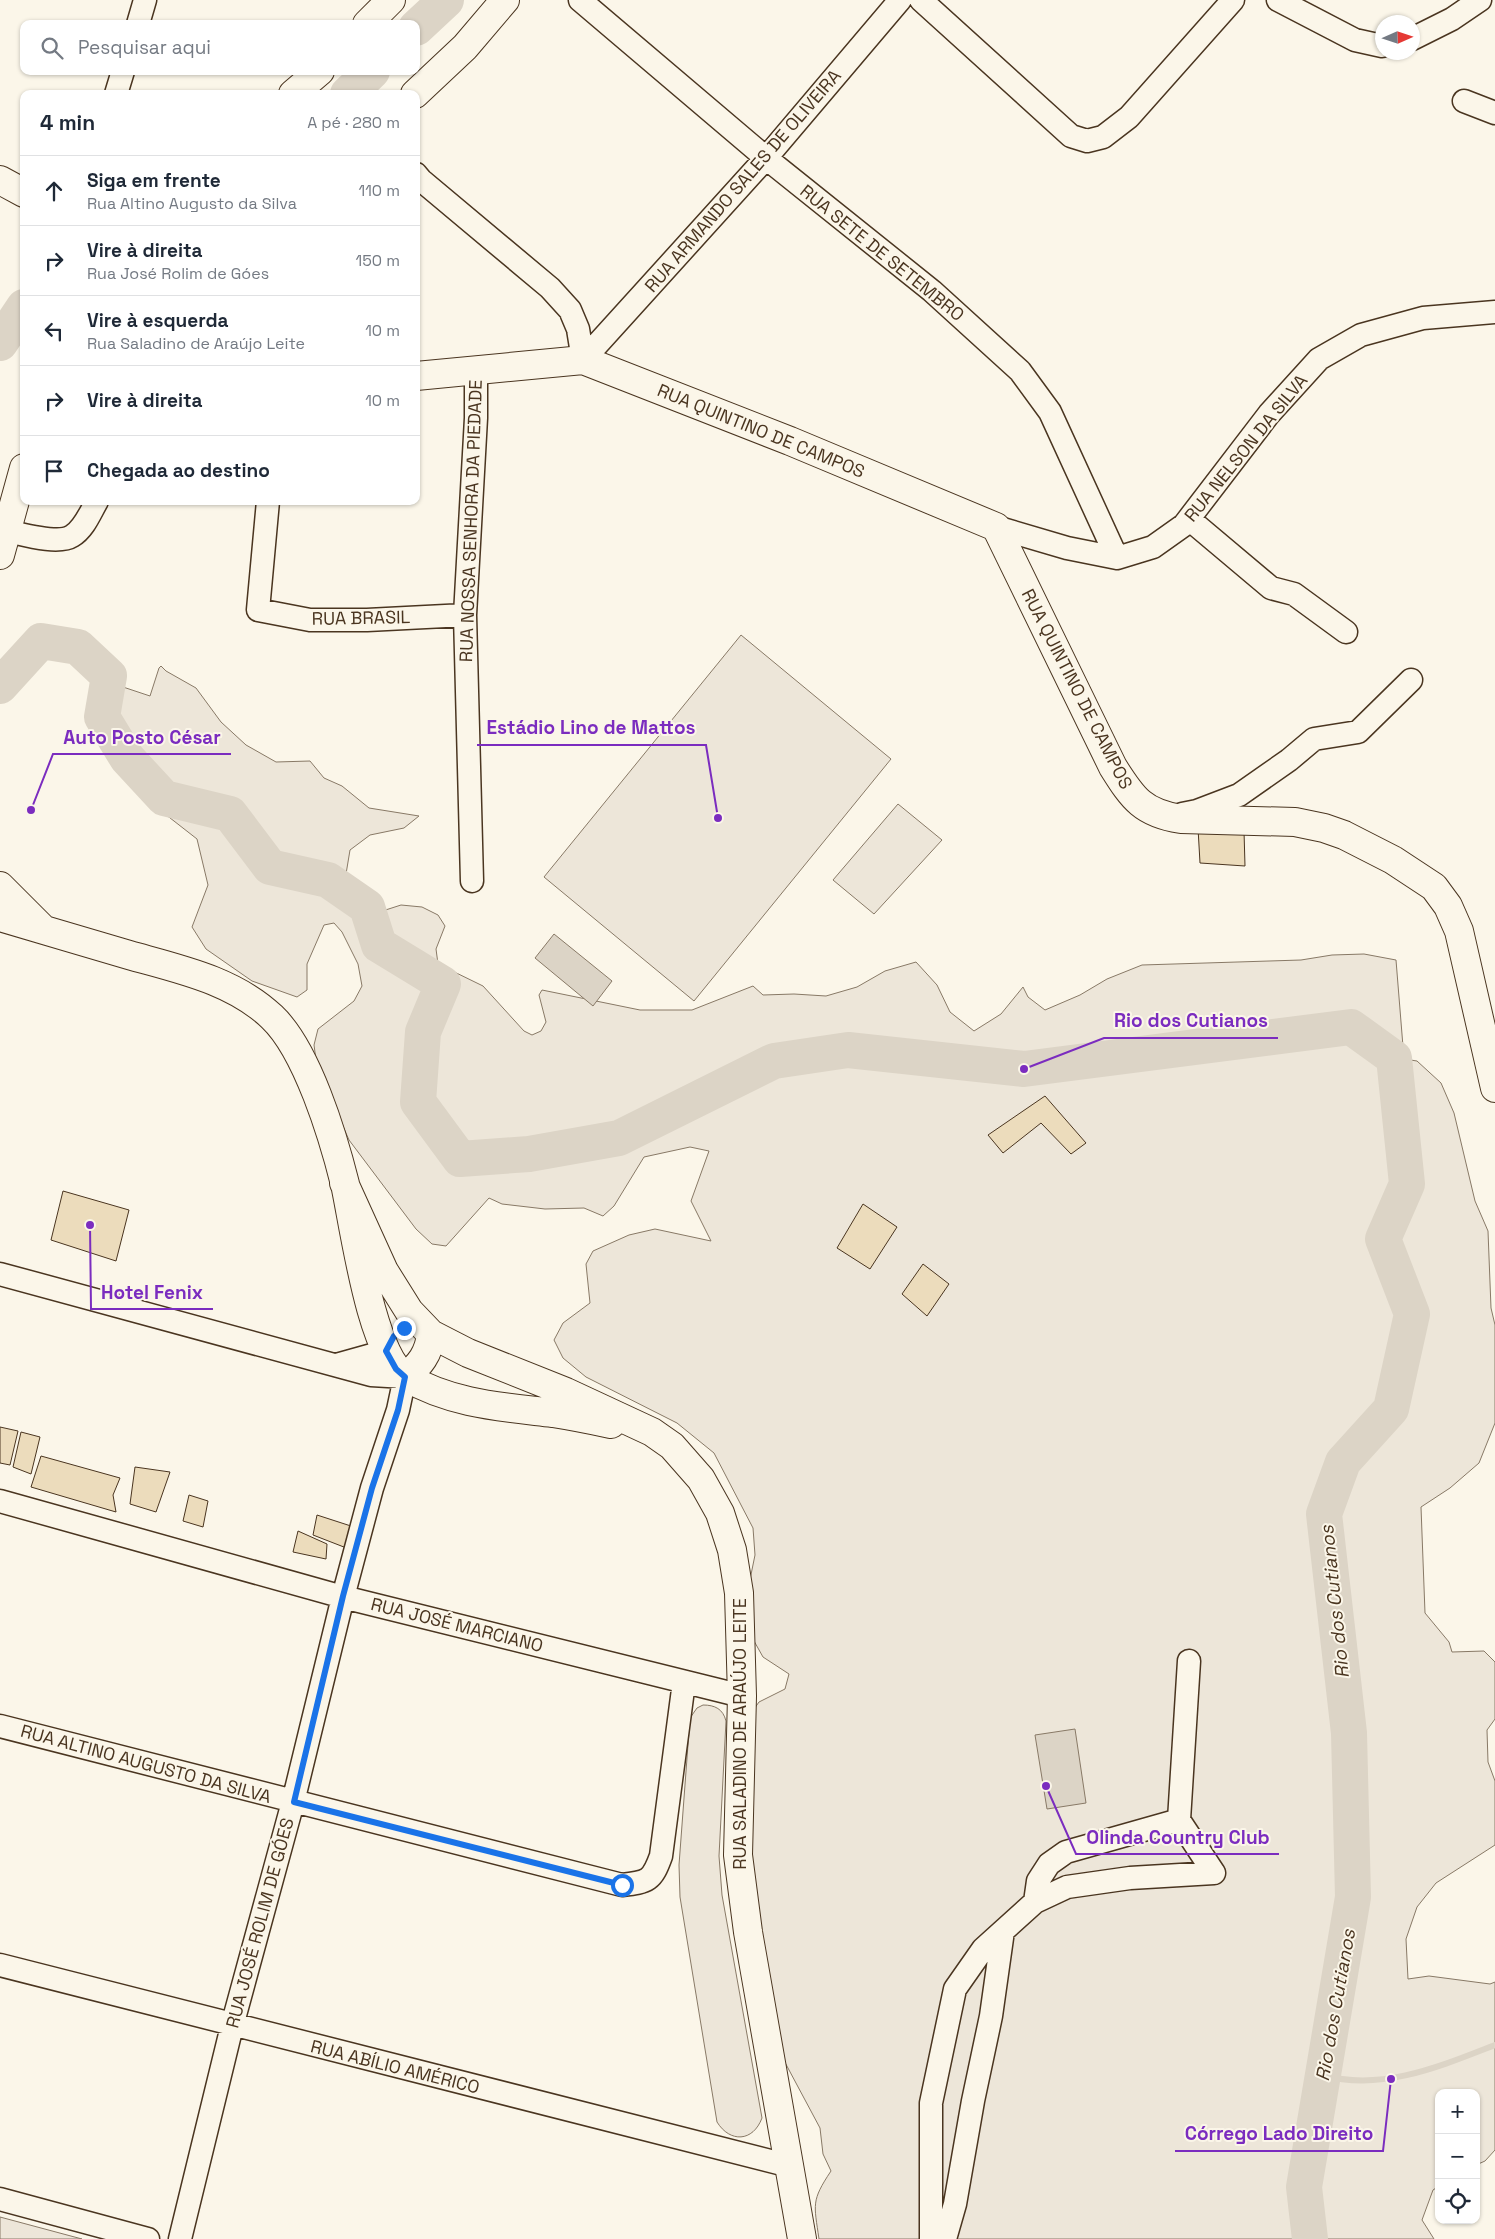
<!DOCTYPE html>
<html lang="pt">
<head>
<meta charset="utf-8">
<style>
  body { margin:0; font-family:"Space Grotesk",sans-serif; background:#f2f2f3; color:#1f2937 }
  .controls { position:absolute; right:15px; bottom:15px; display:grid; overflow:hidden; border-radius:10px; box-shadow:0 1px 4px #0004 }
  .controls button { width:45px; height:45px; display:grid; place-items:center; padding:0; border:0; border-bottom:1px solid #e0e1e3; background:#fff; color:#1f2937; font:25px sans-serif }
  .compass { position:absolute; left:1375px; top:15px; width:45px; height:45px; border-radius:50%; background:#fff; box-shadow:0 1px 4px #0004; rotate:87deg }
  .stop { position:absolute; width:15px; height:15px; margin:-11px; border:4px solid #1a73e8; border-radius:50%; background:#fff }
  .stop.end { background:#1a73e8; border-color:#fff; box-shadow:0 1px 5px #0008 }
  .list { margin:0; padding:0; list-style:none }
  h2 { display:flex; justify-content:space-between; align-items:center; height:65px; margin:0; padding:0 20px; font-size:21px }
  h2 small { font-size:16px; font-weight:400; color:#747a83 }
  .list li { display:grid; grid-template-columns:32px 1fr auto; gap:15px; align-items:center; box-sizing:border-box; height:70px; padding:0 20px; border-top:1px solid #e0e1e3 }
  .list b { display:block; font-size:19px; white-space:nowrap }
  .list p { margin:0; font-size:16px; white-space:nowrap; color:#747a83 }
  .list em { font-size:16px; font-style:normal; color:#747a83 }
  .icon { flex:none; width:28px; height:28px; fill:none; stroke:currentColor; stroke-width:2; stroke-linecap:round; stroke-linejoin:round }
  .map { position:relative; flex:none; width:1495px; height:2239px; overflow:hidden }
  .search { position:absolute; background:#fff; box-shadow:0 1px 4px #0004; left:20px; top:20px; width:400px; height:55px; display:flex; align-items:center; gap:12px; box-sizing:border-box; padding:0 18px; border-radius:10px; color:#747a83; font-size:19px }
  .panel { position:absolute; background:#fff; box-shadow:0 1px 4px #0004; left:20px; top:90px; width:400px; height:415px; border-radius:10px }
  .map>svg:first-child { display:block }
  .green { fill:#ede6d9; stroke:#887966 }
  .water { fill:#dcd4c6; stroke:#887966 }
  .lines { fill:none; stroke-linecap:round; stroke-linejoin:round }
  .stream { stroke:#dcd4c6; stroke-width:6 }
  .river { stroke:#dcd4c6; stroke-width:36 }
  .building { fill:#ecdcbc; stroke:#4a3520 }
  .minor-casing { stroke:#4a3520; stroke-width:25 }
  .major-casing { stroke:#4a3520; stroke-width:30 }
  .minor { stroke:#fbf6e9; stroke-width:22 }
  .major { stroke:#fbf6e9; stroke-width:28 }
  .route { stroke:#1a73e8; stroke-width:6 }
  .labels { text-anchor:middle; stroke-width:4; stroke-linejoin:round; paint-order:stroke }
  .street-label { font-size:18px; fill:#4a3520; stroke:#fbf6e9 }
  .water-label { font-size:19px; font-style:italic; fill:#4a3520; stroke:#fbf6e9 }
  .leader { fill:none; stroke:#7b2cbf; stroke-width:2 }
  .callout-dot { fill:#7b2cbf; stroke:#fbf6e9; stroke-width:2 }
  .callout-label { font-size:19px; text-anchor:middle; font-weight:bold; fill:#7b2cbf; stroke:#fbf6e9; stroke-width:4; stroke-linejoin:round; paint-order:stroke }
</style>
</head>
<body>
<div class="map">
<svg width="1495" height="2239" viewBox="0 0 1495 2239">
  <rect width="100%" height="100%" fill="#fbf6e9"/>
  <path class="green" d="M 741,635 L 891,759 L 694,1001 L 544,877 Z
    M 161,666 L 166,671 L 196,688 L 221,722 L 246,745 L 276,762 L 310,761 L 324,778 L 342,786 L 369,808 L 419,816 L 404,828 L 370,835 L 350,850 L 345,880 L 356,905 L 370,915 L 401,905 L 422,907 L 438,915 L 445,926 L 436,949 L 438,964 L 483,986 L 524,1031 L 532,1035 L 541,1031 L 546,1022 L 539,995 L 542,990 L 640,1010 L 692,1010 L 753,986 L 763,995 L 794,994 L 826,996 L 857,987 L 885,971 L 916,962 L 937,985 L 950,1012 L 974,1031 L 1001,1014 L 1023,987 L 1028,997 L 1045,1010 L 1080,995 L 1107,979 L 1142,965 L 1301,960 L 1332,955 L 1364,954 L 1396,960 L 1404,1059 L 1417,1061 L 1441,1083 L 1454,1113 L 1475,1201 L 1488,1231 L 1491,1308 L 1495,1325 L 1495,1423 L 1479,1463 L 1450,1488 L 1421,1507 L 1425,1613 L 1449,1642 L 1452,1652 L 1484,1651 L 1495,1662 L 1495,1719 L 1487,1730 L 1488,1762 L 1495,1781 L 1495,1845 L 1436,1883 L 1417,1907 L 1406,1939 L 1408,1979 L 1429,1976 L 1490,1984 L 1495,1982 L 1495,2150 L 1485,2161 L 1476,2165 L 1476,2093 L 1439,2093 L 1439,2186 L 1433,2190 L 1422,2220 L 1434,2239 L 819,2239 C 814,2204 811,2201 831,2171 L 823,2154 L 820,2128 L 781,2055 L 750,1982 L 742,1726 L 759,1702 L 785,1689 L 789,1674 L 763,1657 L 754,1641 L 745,1604 L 755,1555 L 753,1528 L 714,1453 L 677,1423 L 586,1377 L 563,1358 L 554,1340 L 563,1323 L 590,1303 L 586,1264 L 593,1251 L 629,1235 L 655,1229 L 711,1241 L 691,1201 L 709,1151 L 690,1147 L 644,1157 L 614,1206 L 603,1216 L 584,1208 L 545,1209 L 502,1204 L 489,1198 L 446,1246 L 432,1244 L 416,1229 L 349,1140 L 317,1067 L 314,1045 L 318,1029 L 354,1001 L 362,986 L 358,964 L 342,932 L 334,923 L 324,925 L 307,964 L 307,990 L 297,997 L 252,981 L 206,949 L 192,927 L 208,885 L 197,839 L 165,814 L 142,777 L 108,736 L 93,704 L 97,691 L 117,685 L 150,696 L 159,668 Z
    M 898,804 L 942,840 L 874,914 L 833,880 Z
    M 703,1705 C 715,1705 723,1709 726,1721 L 719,1856 L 722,1895 L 762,2118 C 753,2142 730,2143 717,2122 L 680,1897 L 679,1865 L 690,1718 L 697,1708 Z
    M 0,2217 L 82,2239 L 0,2239 Z"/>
  <path class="water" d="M 554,934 L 612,981 L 593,1006 L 535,958 Z
    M 1075,1729 L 1086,1803 L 1047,1809 L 1035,1735 Z"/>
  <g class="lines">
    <path class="stream" d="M 1323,2075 C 1381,2092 1441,2066 1495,2045"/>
    <path class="river" d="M 416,28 L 446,0
      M 348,94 L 372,71
      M 0,343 L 24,307
      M 0,686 L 41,641 L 78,647 L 109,676 L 102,717 L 127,758 L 164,798 L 230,814 L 270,867 L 328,880 L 367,907 L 379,945 L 443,984 L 423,1032 L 418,1102 L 460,1159 L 529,1154 L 619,1138 L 774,1061 L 848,1050 L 1024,1069 L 1351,1027 L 1394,1058 L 1407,1184 L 1383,1239 L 1412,1314 L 1391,1409 L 1343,1462 L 1324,1514 L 1349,1733 L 1353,1897 L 1304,2187 L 1310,2239"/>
  </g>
  <path class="building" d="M 1198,828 L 1244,831 L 1245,866 L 1200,863 Z
    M 1045,1096 L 1086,1143 L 1071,1154 L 1041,1123 L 1003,1153 L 988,1135 Z
    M 63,1191 L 129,1210 L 116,1261 L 51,1240 Z
    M 863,1204 L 897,1227 L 870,1269 L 837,1248 Z
    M 923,1264 L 949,1284 L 927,1316 L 902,1294 Z
    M 0,1427 L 18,1431 L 10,1465 L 0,1463 Z
    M 21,1432 L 40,1437 L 31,1474 L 13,1467 Z
    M 41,1456 L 120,1478 L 113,1495 L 116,1512 L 31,1487 Z
    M 135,1467 L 170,1472 L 156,1512 L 130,1504 Z
    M 189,1495 L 208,1501 L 203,1527 L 183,1521 Z
    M 317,1515 L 354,1527 L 349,1549 L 313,1535 Z
    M 298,1531 L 327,1544 L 326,1559 L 293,1552 Z"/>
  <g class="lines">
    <defs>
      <path id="minor" d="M 580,0 L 766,158 L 932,291 L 1020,371 L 1050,412 L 1117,558
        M 921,0 L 1071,136 L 1087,141 L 1103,137 L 1129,117 L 1233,0
        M 1278,0 L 1355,40 L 1382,46
        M 138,24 L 145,0
        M 1412,39 L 1452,19 L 1480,0
        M 116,94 L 123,71
        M 1464,101 L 1495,113
        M 416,174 L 421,180 L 550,288 L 570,310 L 578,329 L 583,360
        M 583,360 L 766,158 L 900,0
        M 268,501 L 258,610 L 310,620 L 367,620 L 465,615
        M 1189,519 L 1271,588 L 1294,594 L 1346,632
        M 996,527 L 1067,548 L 1117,558 L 1153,547 L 1184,525 L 1269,414 L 1319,359 L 1361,335 L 1423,318 L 1495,312
        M 7,531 C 22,534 58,545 72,536 C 84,529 90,513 97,501
        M 1182,814 L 1197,811 L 1239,795 L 1289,760 L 1314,739 L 1358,732 L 1411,680
        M 472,881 L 465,615 L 476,418 L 476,370
        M 0,1274 L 371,1375 L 405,1377 L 398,1410 L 372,1488 L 343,1597 L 293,1802 L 232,2026 L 180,2239
        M 336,1365 L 386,1351
        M 0,1501 L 343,1597 L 742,1696
        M 1189,1661 L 1179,1820 L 1214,1873
        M 0,1726 L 622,1885 C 648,1882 652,1881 661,1856 L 684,1682
        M 1035,1902 L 1038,1881 L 1049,1864 L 1066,1852 L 1179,1820
        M 0,1965 L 790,2166
        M 0,2199 L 148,2239
        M 931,2239 L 931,2103 L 955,1989 L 983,1949 L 1035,1902 L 1067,1887 L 1130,1878 L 1214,1873
        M 945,2239 L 955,2204 L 973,2101 L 991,2016 L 1003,1931"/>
      <path id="major" d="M 367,24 L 391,0
        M 293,94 L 320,71
        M 415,94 L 465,47 L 505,0
        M 0,180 L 24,193
        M 416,376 L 583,360 L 790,441 L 996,527 L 1113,767 C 1133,799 1143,813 1181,819 L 1295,822 L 1324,828 L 1344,835 L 1393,860 L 1434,887 L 1448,906 L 1459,931 L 1495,1088
        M 0,555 L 24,468
        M 0,886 L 41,927
        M 0,917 C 43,930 86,942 129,955 C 179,969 233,980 272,1017 C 307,1050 333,1136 345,1184 C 354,1225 371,1356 406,1377 C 451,1404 503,1407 553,1413 C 572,1416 592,1420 611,1424
        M 344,1183 L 384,1271 L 409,1311 L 431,1334 L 468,1353 L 566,1392 L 652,1432 L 672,1446 L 701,1479 L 720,1513 L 732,1550 L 739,1593 L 742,1696 L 738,1855 L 748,1932 L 802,2239
        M 405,1377 C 420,1365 429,1354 431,1334"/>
    </defs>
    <use href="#minor" class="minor-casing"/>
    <use href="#major" class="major-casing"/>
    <use href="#minor" class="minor"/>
    <use href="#major" class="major"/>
  </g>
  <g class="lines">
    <path class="route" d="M 404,1328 L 394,1336 L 386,1351 L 396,1369 L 405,1377 L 398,1410 L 372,1488 L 343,1596 L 294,1802 L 622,1885"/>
  </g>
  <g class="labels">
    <g class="street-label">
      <text transform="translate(743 181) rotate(-49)" y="6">RUA ARMANDO SALES DE OLIVEIRA</text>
      <text transform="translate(882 253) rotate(39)" y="6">RUA SETE DE SETEMBRO</text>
      <text transform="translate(761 431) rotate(22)" y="6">RUA QUINTINO DE CAMPOS</text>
      <text transform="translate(1246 448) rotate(-51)" y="6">RUA NELSON DA SILVA</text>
      <text transform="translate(471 521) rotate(-88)" y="6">RUA NOSSA SENHORA DA PIEDADE</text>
      <text transform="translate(361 618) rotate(-1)" y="6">RUA BRASIL</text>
      <text transform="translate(1077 689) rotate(63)" y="6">RUA QUINTINO DE CAMPOS</text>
      <text transform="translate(457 1625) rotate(14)" y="6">RUA JOSÉ MARCIANO</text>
      <text transform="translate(740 1734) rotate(-90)" y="6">RUA SALADINO DE ARAÚJO LEITE</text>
      <text transform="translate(146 1764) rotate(15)" y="6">RUA ALTINO AUGUSTO DA SILVA</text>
      <text transform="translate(260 1923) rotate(-75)" y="6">RUA JOSÉ ROLIM DE GÓES</text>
      <text transform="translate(395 2067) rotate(14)" y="6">RUA ABÍLIO AMÉRICO</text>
    </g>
    <g class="water-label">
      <text transform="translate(1334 1602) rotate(-96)" y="7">Rio dos Cutianos</text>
      <text transform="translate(1335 2005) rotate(-80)" y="7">Rio dos Cutianos</text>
    </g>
  </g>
  <path class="leader" d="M718 818L706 745H477M31 810L53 754H231M1024 1069L1104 1038H1278M90 1225L91 1309H213M1046 1786L1076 1854H1279M1391 2079L1383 2151H1175"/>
  <g class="callout-dot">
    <circle cx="718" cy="818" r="5"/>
    <circle cx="31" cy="810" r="5"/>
    <circle cx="1024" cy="1069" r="5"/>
    <circle cx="90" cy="1225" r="5"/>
    <circle cx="1046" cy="1786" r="5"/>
    <circle cx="1391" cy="2079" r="5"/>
  </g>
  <g class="callout-label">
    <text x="591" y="734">Estádio Lino de Mattos</text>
    <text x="142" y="744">Auto Posto César</text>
    <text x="1191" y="1027">Rio dos Cutianos</text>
    <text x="152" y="1299">Hotel Fenix</text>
    <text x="1178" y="1844">Olinda Country Club</text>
    <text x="1279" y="2140">Córrego Lado Direito</text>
  </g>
</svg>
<div class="controls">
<button>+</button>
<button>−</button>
<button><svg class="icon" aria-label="locate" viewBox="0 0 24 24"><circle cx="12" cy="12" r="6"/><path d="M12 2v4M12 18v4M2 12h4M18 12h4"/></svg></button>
</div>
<svg class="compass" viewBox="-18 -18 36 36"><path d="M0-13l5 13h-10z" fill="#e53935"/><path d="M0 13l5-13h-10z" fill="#747a83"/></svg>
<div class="stop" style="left:622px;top:1885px"></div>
<div class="stop end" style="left:404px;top:1328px"></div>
<div class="search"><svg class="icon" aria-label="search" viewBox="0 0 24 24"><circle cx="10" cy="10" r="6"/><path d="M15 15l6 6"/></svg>Pesquisar aqui</div>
<section class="panel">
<h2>4 min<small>A pé · 280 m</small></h2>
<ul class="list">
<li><svg class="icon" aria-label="ahead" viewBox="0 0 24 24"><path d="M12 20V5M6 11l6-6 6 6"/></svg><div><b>Siga em frente</b><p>Rua Altino Augusto da Silva</p></div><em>110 m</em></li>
<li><svg class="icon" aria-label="right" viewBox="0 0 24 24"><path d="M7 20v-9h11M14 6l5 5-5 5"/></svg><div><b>Vire à direita</b><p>Rua José Rolim de Góes</p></div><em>150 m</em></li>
<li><svg class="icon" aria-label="left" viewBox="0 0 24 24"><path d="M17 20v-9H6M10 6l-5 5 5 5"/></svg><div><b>Vire à esquerda</b><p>Rua Saladino de Araújo Leite</p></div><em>10 m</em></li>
<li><svg class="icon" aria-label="right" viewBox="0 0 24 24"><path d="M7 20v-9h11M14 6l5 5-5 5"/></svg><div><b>Vire à direita</b></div><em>10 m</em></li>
<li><svg class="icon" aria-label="arrive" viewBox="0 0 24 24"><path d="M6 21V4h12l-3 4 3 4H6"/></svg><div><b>Chegada ao destino</b></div></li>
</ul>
</section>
</div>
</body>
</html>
